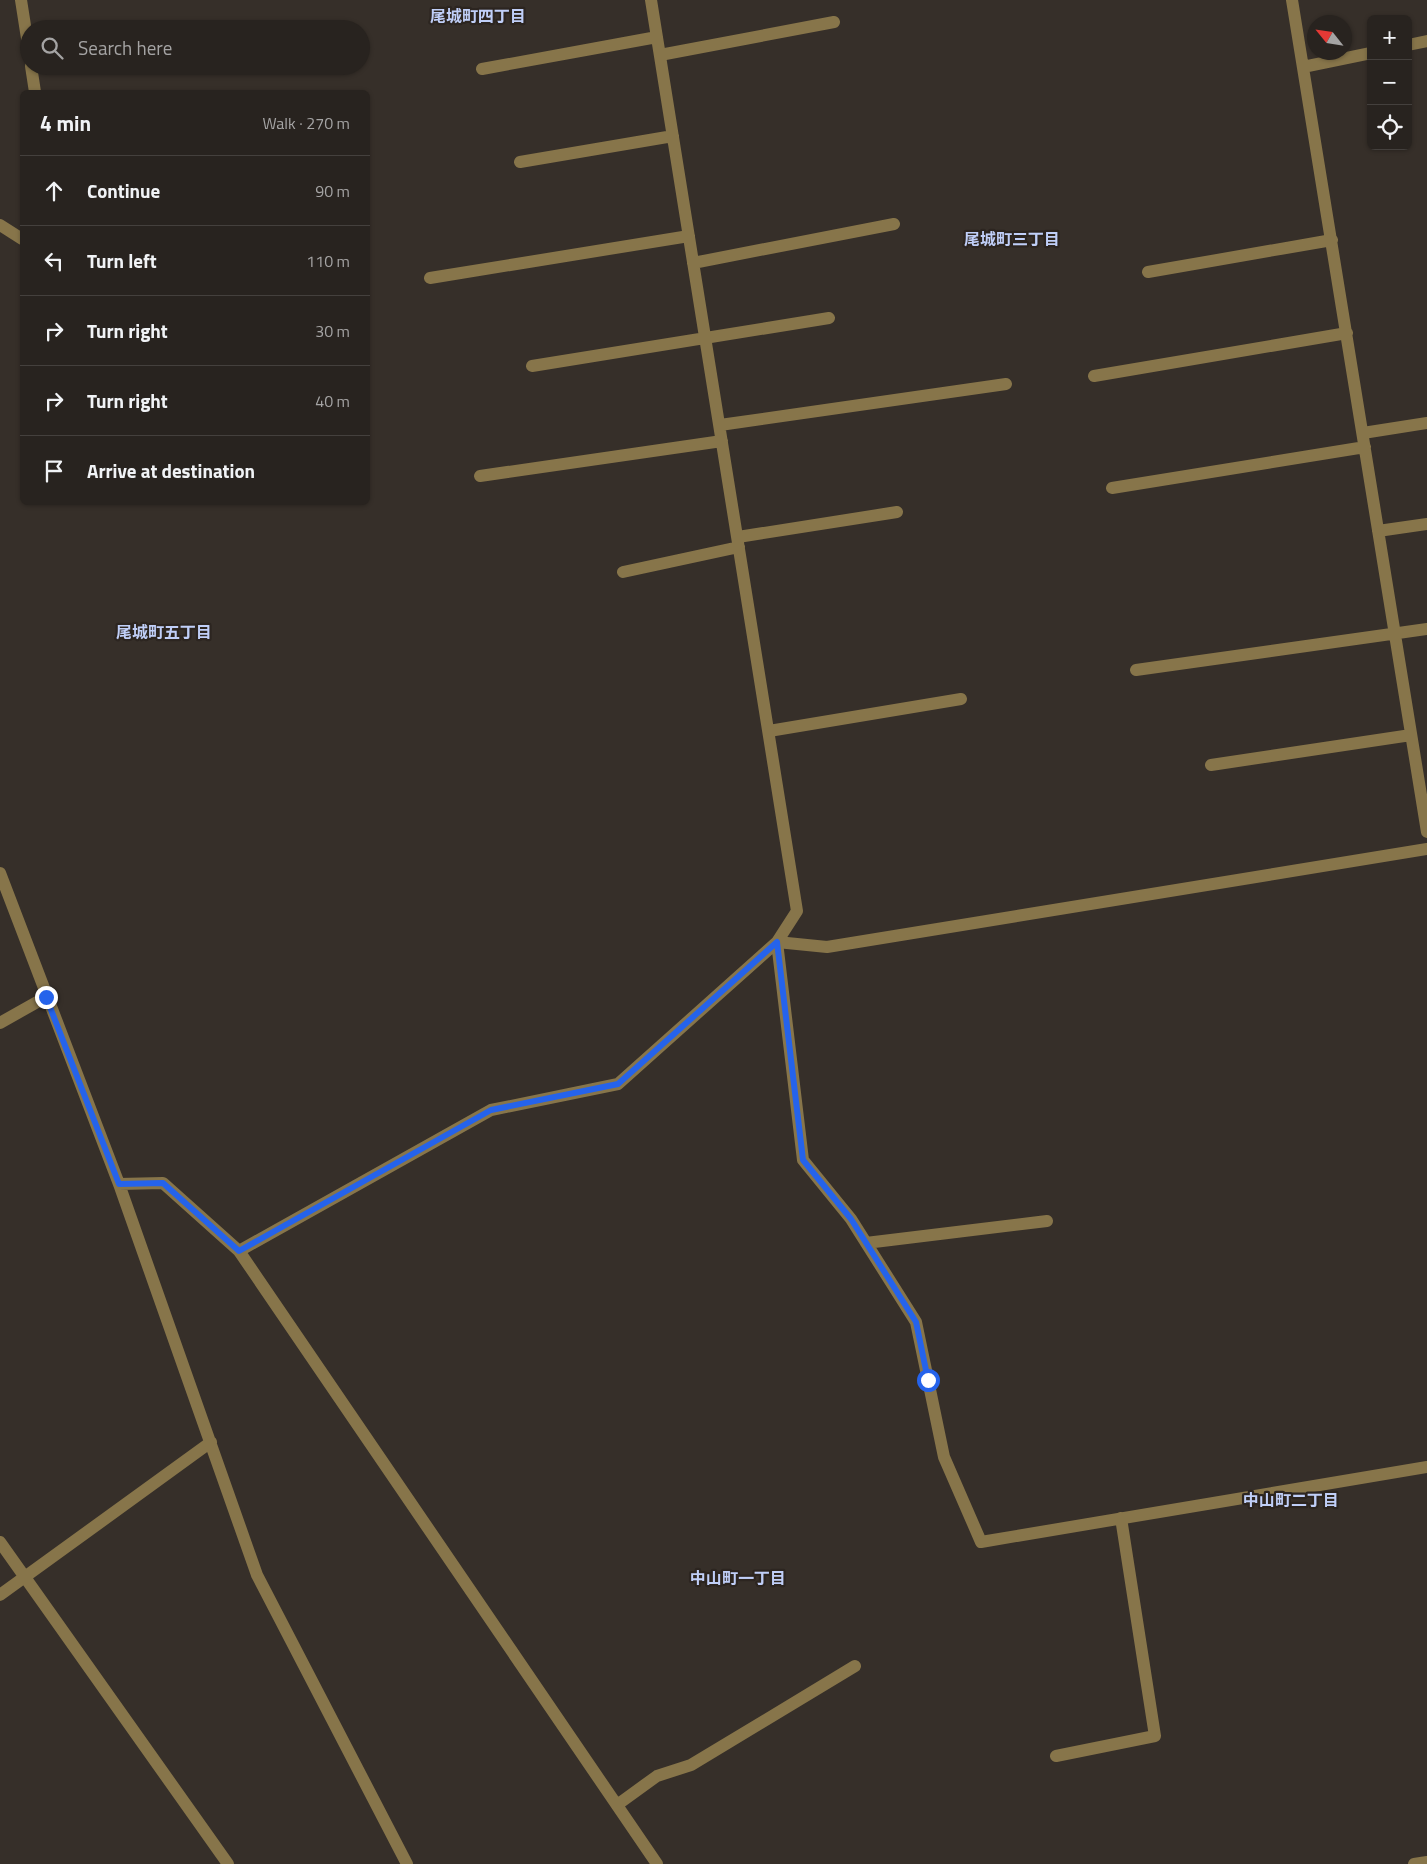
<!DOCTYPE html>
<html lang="en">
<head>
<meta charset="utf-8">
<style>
  body { margin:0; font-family:"Titillium Web","Noto Sans JP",sans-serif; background:#342f2c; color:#f1f3f6 }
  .controls { position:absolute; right:15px; top:15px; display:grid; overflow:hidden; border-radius:8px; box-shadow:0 1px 4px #0004 }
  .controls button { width:45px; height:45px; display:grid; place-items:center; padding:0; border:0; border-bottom:1px solid #44403d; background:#28231f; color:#f1f3f6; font:25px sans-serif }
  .compass { position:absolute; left:1307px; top:15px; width:45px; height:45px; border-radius:50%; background:#28231f; box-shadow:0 1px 4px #0004; rotate:300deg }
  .stop { position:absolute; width:15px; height:15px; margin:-11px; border:4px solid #2563eb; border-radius:50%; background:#fff }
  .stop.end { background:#2563eb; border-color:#fff; box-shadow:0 1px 5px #0008 }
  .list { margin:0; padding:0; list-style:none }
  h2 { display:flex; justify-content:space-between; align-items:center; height:65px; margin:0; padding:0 20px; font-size:21px }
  h2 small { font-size:16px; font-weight:400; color:#a5a4a4 }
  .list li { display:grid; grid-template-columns:32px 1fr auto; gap:15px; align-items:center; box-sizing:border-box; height:70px; padding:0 20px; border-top:1px solid #44403d }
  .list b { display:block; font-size:19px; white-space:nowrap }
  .list em { font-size:16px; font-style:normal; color:#a5a4a4 }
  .icon { flex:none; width:28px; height:28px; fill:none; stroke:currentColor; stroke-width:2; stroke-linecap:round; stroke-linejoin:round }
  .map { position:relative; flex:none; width:1427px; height:1864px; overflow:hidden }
  .search { position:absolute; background:#28231f; box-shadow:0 1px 4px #0004; left:20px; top:20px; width:350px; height:55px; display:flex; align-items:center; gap:12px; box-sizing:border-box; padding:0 18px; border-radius:28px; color:#a5a4a4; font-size:19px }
  .panel { position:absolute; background:#28231f; box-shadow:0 1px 4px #0004; left:20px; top:90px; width:350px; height:415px; border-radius:8px }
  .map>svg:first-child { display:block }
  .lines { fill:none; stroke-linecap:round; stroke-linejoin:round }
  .minor { stroke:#87754a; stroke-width:12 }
  .route { stroke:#2563eb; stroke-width:6 }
  .labels { text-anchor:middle; stroke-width:4.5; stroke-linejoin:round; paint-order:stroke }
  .neighbourhood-label { font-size:16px; font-weight:bold; fill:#c0cff8; stroke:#2c2520 }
</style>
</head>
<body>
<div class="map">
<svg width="1427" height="1864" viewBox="0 0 1427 1864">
  <rect width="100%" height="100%" fill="#362f29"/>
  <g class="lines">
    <path class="minor" d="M 21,0 L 29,51
      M 1292,0 L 1427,832
      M 1408,45 L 1427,41
      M 660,55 L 834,22
      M 31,66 L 35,92
      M 1303,67 L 1371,53
      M 482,69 L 657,37
      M 520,162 L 673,136
      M 0,225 L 22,239
      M 693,263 L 894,224
      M 1148,272 L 1332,240
      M 430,278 L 689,236
      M 532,366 L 829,318
      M 1094,376 L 1347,333
      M 720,425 L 1006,384
      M 1363,433 L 1427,423
      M 480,476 L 722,441
      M 1112,488 L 1365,447
      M 1378,531 L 1427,524
      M 738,537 L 897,512
      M 623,572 L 739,547
      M 1136,670 L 1427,629
      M 769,731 L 961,699
      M 1211,765 L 1411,735
      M 0,873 L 119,1184 L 257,1575 L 407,1864
      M 777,942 L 803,1160 L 851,1219 L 916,1322 L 944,1457 L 981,1542 L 1427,1467
      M 777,942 L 827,947 L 1427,849
      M 0,1023 L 46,997
      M 119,1184 L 163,1183 L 239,1251 L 657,1864
      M 866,1243 L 1047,1221
      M 239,1251 L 491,1110 L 618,1084 L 777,942 L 797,911 L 651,0
      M 0,1542 L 228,1864
      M 0,1595 L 211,1442
      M 1056,1756 L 1155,1736 L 1121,1518
      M 617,1805 L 657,1776 L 691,1765 L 855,1666
      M 1414,1864 L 1427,1862"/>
  </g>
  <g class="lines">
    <path class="route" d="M 46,997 L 119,1184 L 163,1183 L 239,1251 L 491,1110 L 618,1084 L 777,942 L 803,1160 L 851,1219 L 916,1322 L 928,1380"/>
  </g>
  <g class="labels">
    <g class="neighbourhood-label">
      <text x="478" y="22">尾城町四丁目</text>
      <text x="1012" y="245">尾城町三丁目</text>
      <text x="164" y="638">尾城町五丁目</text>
      <text x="1291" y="1506">中山町二丁目</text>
      <text x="738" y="1584">中山町一丁目</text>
    </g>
  </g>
</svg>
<div class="controls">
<button>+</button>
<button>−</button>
<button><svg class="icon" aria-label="locate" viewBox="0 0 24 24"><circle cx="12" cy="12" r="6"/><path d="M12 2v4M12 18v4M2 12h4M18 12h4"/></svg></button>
</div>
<svg class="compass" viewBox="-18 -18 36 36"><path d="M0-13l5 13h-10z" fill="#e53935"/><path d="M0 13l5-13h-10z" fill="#a5a4a4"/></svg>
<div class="stop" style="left:928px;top:1380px"></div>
<div class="stop end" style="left:46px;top:997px"></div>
<div class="search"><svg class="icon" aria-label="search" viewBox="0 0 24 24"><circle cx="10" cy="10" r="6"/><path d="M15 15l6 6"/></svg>Search here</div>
<section class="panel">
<h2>4 min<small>Walk · 270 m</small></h2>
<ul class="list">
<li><svg class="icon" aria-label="ahead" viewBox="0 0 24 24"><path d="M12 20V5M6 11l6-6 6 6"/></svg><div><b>Continue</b></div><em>90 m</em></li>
<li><svg class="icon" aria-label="left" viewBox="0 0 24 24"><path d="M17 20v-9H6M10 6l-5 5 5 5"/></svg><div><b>Turn left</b></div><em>110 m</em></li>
<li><svg class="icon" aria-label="right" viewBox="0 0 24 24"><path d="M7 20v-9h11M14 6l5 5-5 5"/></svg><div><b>Turn right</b></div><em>30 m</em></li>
<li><svg class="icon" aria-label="right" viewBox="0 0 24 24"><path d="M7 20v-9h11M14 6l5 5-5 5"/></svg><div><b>Turn right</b></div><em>40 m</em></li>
<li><svg class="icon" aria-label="arrive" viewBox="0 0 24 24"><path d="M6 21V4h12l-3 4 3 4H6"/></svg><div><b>Arrive at destination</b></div></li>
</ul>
</section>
</div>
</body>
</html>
